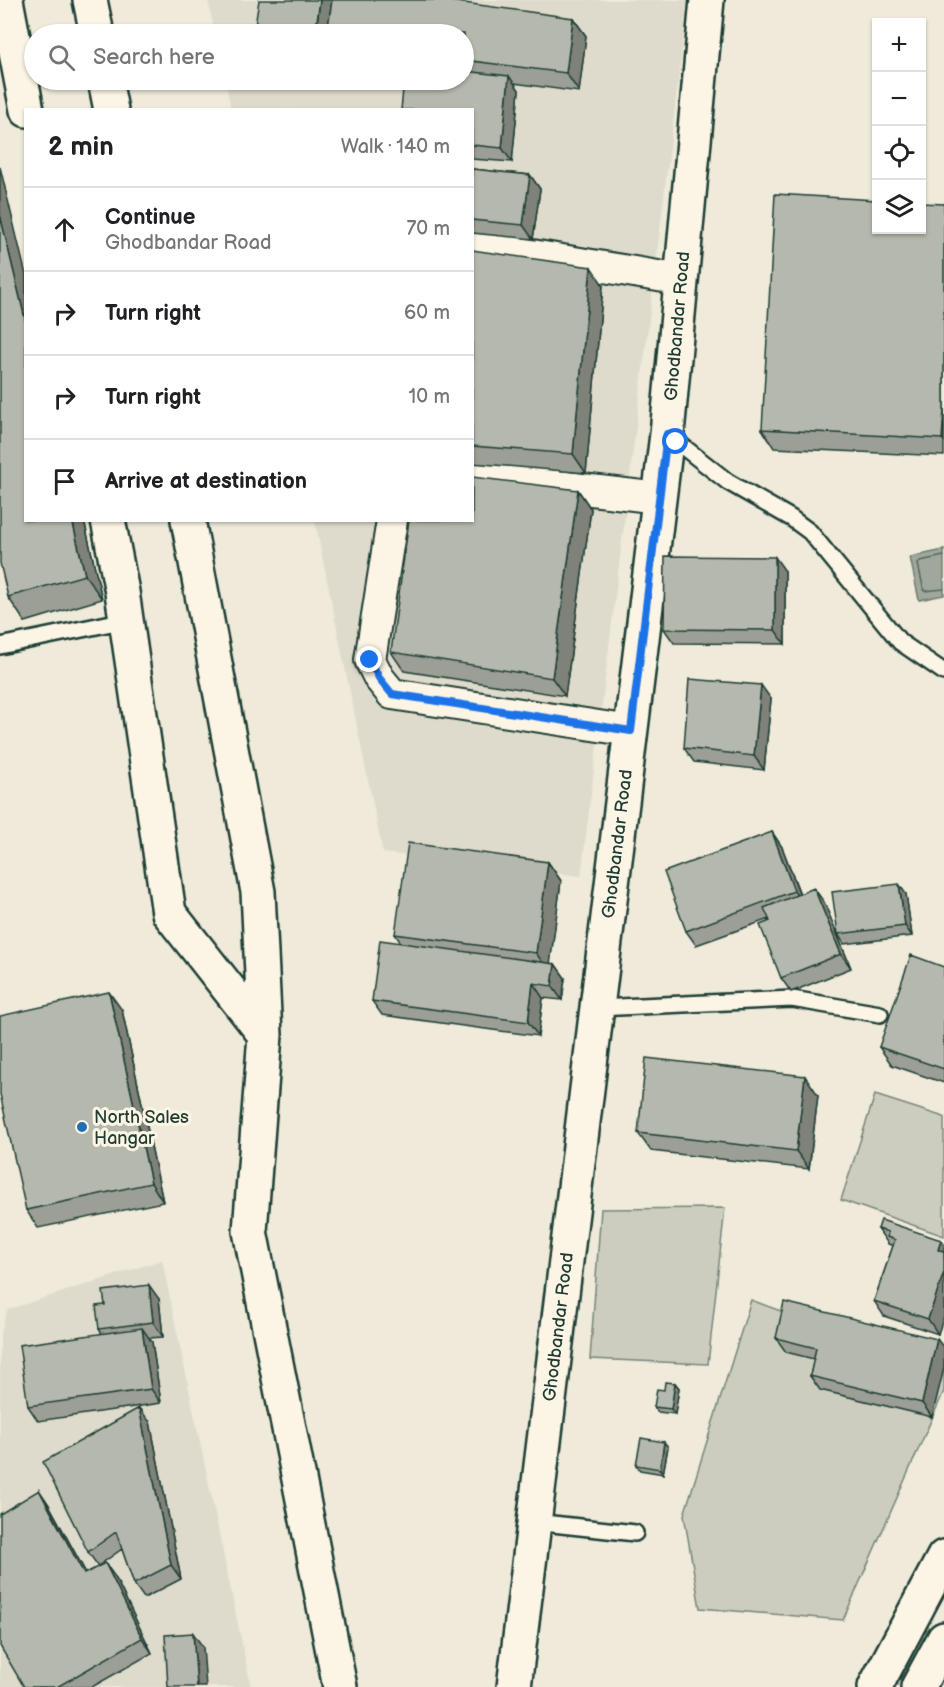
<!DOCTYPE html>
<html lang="en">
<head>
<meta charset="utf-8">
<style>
  body { margin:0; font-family:"Balsamiq Sans",sans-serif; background:#f6f6f6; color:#202124 }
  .controls { position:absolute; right:18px; top:18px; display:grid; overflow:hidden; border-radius:0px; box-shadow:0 2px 4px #0004 }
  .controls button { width:54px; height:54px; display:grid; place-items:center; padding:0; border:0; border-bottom:2px solid #e0e0e0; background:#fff; color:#202124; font:30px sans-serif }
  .stop { position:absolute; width:18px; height:18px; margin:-14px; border:4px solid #1a73e8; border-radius:50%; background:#fff }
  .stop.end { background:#1a73e8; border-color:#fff; box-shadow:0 2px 6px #0008 }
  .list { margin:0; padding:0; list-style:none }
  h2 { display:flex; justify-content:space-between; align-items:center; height:78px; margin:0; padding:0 24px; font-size:26px }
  h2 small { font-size:20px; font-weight:400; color:#757577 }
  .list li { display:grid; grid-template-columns:39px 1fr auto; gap:18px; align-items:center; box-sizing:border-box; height:84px; padding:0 24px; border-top:2px solid #e0e0e0 }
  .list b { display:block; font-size:22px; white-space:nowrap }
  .list p { margin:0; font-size:20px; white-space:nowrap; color:#757577 }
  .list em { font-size:20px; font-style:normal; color:#757577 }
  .icon { flex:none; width:33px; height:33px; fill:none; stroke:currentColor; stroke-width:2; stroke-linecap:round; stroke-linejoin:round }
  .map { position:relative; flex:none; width:944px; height:1687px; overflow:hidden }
  .search { position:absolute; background:#fff; box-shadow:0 2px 4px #0004; left:24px; top:24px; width:450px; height:66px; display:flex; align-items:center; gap:15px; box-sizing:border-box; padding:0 21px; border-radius:33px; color:#757577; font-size:22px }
  .panel { position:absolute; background:#fff; box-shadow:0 2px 4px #0004; left:24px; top:108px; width:450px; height:414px; border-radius:0px }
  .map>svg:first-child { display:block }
  .built { fill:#dedbcc }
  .green { fill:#cccdbf; stroke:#76857a; stroke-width:1.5 }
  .water { fill:#9fa89a; stroke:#6c7d71; stroke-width:1.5 }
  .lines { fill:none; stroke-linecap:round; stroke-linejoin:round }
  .shore { stroke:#52685d; stroke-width:1.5 }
  .lane-casing { stroke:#1f3d34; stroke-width:20 }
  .street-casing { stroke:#1f3d34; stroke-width:34 }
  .secondary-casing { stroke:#1f3d34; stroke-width:38 }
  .highway-casing { stroke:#1f3d34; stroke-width:38 }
  .lane { stroke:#fcf5e5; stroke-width:15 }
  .street { stroke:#fcf5e5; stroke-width:30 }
  .secondary { stroke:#fcf5e5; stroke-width:33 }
  .highway { stroke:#fcf5e5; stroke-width:33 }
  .wall { fill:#9c9f95; stroke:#1f3d34; stroke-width:1.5 }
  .shaded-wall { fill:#7f8279; stroke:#1f3d34; stroke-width:1.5 }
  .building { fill:#b5b9ad; stroke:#1f3d34; stroke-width:1.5 }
  .route { stroke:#1a73e8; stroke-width:8 }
  .poi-dot { fill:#1f6fb2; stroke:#fcf5e5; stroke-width:2 }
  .labels { text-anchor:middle; stroke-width:6; stroke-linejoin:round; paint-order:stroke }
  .street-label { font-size:18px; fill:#1f3d34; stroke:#fcf5e5 }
  .poi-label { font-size:18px; fill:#1f3d34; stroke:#fcf5e5; text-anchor:start }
</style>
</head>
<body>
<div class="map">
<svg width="944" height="1687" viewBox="0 0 944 1687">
  <rect width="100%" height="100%" fill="#efeada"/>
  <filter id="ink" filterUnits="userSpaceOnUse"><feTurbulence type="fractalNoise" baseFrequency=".0167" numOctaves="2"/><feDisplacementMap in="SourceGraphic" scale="12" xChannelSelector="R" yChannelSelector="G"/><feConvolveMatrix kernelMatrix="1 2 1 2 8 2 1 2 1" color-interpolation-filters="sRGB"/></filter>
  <g filter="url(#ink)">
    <path class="built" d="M 208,0 L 688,0 L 581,876 L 383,853 L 315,521 L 472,520 L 472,110 L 231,109 L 225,80 L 464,80 L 464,34 L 215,34 Z
      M 162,1260 L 251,1687 L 0,1687 L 0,1335 L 7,1310 Z"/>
    <path class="green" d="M 875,1095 L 944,1117 L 944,1236 L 841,1200 Z
      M 725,1208 L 708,1364 L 590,1359 L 601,1209 Z
      M 751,1300 L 794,1316 L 944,1361 L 944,1391 L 843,1620 L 700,1608 L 684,1515 Z"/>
    <path class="water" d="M 944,550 L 944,595 L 919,600 L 910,557 Z"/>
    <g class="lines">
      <path class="shore" d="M 944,556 L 920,561 L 918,564 L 924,591 L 944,589"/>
      <defs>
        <path id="lane" d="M 667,434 L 728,482 L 791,518 L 810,532 L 900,642 L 944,672
          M 0,646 L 126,620
          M 597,1008 L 792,999 L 880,1014
          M 534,1522 L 635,1533"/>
        <path id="street" d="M 472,245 L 682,280
          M 472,476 L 659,498
          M 392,520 L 370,660 L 379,678 L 392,694 L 631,731"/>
        <path id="secondary" d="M 6,0 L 27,110
          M 90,0 L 97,34
          M 105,80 L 111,110
          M 108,520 L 122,592 L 169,913 L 265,1035
          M 188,520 L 258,892 L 265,1035 L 250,1231 L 340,1687
          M 514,1687 L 667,434 L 707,0
          M 875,1687 L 944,1557"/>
        <path id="highway" d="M 918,1687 L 944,1639"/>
      </defs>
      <use href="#lane" class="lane-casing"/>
      <use href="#street" class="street-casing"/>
      <use href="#secondary" class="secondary-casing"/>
      <use href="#highway" class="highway-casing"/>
      <use href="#lane" class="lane"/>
      <use href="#street" class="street"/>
      <use href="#secondary" class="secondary"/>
      <use href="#highway" class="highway"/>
    </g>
    <path class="wall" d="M 573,18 L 586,36 L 579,92 L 514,83 L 519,90 L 512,162 L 472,159 L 472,110 L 464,80 L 464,34 L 261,34 L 255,26 Z
      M 472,169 L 530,175 L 540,189 L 533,239 L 472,233 Z
      M 944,204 L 944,456 L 774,448 L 762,429 Z
      M 472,250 L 603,285 L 586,473 L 472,463 Z
      M 578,490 L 591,509 L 565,696 L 404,671 L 391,652 Z
      M 26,520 L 84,520 L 102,599 L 25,622 L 8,597 Z
      M 785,571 L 785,644 L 674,643 L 664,629 Z
      M 771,699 L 764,770 L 694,762 L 684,748 Z
      M 772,832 L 782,847 L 800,894 L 824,902 L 851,968 L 791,992 L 781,978 L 769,919 L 696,945 L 686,931 Z
      M 548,862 L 561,881 L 550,963 L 555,964 L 565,978 L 562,1000 L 543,998 L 538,1036 L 382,1015 L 372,1001 L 401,943 L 395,934 Z
      M 906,894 L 912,936 L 844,944 L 838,934 Z
      M 944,967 L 944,1083 L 892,1065 L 879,1047 Z
      M 122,1010 L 163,1202 L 38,1228 L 26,1210 Z
      M 818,1095 L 809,1169 L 651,1151 L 638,1133 Z
      M 878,1229 L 941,1240 L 938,1334 L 884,1316 L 874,1301 L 893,1246 L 888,1244 Z
      M 159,1299 L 163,1337 L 149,1338 L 152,1342 L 161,1403 L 38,1421 L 28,1406 L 102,1334 L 99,1329 Z
      M 776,1338 L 937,1339 L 932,1417 L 820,1390 L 810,1376 L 814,1359 L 786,1352 Z
      M 675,1383 L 679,1388 L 675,1414 L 658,1412 L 654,1407 L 664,1390 Z
      M 150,1422 L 181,1579 L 144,1598 L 134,1584 L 122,1549 L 98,1566 L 88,1552 Z
      M 664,1442 L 668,1447 L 663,1474 L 640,1470 L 636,1465 Z
      M 39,1490 L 49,1505 L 86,1573 L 115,1577 L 152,1653 L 92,1687 L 24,1687 Z"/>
    <path class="shaded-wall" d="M 320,0 L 332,0 L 327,34 L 316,34 Z
      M 573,18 L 586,36 L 579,92 L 566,73 Z
      M 509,76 L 519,90 L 512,162 L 502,148 Z
      M 0,167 L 26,275 L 26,323 L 0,215 Z
      M 530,175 L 540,189 L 533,239 L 523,225 Z
      M 591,267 L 603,285 L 586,473 L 573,454 Z
      M 944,409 L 944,441 L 942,439 Z
      M 578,490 L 591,509 L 565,696 L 552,678 Z
      M 72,520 L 84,520 L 102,599 L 85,575 Z
      M 775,557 L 785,571 L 785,644 L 775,630 Z
      M 761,685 L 771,699 L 764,770 L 754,756 Z
      M 772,832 L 782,847 L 804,906 L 794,891 Z
      M 548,862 L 561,881 L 549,972 L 536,953 Z
      M 899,884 L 906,894 L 912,936 L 905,926 Z
      M 814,888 L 824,902 L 851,968 L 841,954 Z
      M 555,964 L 565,978 L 562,1000 L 552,986 Z
      M 533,983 L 543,998 L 538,1036 L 528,1022 Z
      M 109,992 L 122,1010 L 163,1202 L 151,1183 Z
      M 805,1076 L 818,1095 L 809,1169 L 796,1151 Z
      M 941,1240 L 944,1244 L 944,1258 L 938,1250 Z
      M 944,1272 L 944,1316 L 938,1334 L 928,1319 Z
      M 149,1285 L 159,1299 L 163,1337 L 153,1322 Z
      M 142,1328 L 152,1342 L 161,1403 L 151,1389 Z
      M 937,1339 L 944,1348 L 944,1368 L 932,1417 L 922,1403 Z
      M 675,1383 L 679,1388 L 675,1414 L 671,1409 Z
      M 139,1408 L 150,1422 L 181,1579 L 171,1565 Z
      M 664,1442 L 668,1447 L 663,1474 L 660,1469 Z
      M 39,1490 L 49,1505 L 94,1588 L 84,1574 Z
      M 105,1563 L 115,1577 L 152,1653 L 142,1638 Z
      M 193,1633 L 203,1647 L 206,1687 L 197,1687 Z"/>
    <path class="building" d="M 259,0 L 320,0 L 315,34 L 255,26 Z
      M 332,0 L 442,0 L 573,18 L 566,73 L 464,60 L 464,34 L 327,34 Z
      M 464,71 L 509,76 L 502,148 L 472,145 L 472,110 L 401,110 L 404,80 L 464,80 Z
      M 472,169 L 530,175 L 523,225 L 472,220 Z
      M 775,194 L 876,200 L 876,230 L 921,230 L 921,203 L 944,204 L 944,409 L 942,439 L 762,429 Z
      M 0,215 L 26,323 L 26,520 L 72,520 L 85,575 L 8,597 L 0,563 Z
      M 472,250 L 591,267 L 573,454 L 472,446 Z
      M 472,477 L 578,490 L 552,678 L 391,652 L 409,520 L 472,520 Z
      M 665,556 L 775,557 L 775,630 L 664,629 Z
      M 689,679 L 761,685 L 754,756 L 684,748 Z
      M 772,832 L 794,891 L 686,931 L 664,872 Z
      M 408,843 L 548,862 L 536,953 L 395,934 Z
      M 899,884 L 905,926 L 838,934 L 832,892 Z
      M 814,888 L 841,954 L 781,978 L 760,925 L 770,921 L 764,908 Z
      M 380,940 L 555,964 L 552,986 L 533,983 L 528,1022 L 372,1001 Z
      M 911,955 L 944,967 L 944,1069 L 879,1047 Z
      M 109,992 L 151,1183 L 26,1210 L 0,1094 L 0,1016 Z
      M 646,1058 L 805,1076 L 796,1151 L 638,1133 Z
      M 881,1220 L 941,1240 L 938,1250 L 944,1251 L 944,1272 L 928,1319 L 874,1301 L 895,1240 L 887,1237 L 888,1232 L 878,1229 Z
      M 149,1285 L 153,1322 L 99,1329 L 96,1306 L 105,1305 L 103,1291 Z
      M 784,1302 L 937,1339 L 922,1403 L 810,1376 L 816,1348 L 776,1338 Z
      M 142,1328 L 151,1389 L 28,1406 L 19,1345 Z
      M 665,1382 L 675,1383 L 671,1409 L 654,1407 L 657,1389 L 664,1390 Z
      M 139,1408 L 171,1565 L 134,1584 L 116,1532 L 88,1552 L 43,1462 Z
      M 641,1438 L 664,1442 L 660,1469 L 636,1465 Z
      M 39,1490 L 84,1574 L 105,1563 L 142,1638 L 57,1687 L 24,1687 L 0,1646 L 0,1514 Z
      M 193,1633 L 197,1687 L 168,1687 L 165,1635 Z"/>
  </g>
  <g class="lines" filter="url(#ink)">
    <path class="route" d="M 370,660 L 379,678 L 392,694 L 631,731 L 667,434 L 676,442"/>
  </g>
  <circle class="poi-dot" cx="82" cy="1127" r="6"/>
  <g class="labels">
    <g class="street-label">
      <text transform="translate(677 326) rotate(-85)" y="6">Ghodbandar Road</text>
      <text transform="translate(617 844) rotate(-83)" y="6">Ghodbandar Road</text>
      <text transform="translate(558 1327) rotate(-83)" y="6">Ghodbandar Road</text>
    </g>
    <g class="poi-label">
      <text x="94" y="1123">North Sales<tspan x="94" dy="21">Hangar</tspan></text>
    </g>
  </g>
</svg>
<div class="controls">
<button>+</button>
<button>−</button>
<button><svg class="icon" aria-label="locate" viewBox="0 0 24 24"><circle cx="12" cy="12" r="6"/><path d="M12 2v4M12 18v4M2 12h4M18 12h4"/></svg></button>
<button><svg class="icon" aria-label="layers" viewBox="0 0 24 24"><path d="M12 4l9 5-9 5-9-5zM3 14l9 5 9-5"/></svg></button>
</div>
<div class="stop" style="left:676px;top:442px"></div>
<div class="stop end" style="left:370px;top:660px"></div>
<div class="search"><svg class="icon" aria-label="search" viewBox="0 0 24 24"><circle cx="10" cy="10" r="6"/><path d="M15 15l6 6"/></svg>Search here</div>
<section class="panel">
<h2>2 min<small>Walk · 140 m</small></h2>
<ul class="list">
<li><svg class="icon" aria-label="ahead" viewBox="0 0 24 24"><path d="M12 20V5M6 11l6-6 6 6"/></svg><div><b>Continue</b><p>Ghodbandar Road</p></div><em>70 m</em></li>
<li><svg class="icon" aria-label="right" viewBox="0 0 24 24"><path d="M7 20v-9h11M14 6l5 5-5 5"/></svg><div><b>Turn right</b></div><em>60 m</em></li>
<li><svg class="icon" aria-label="right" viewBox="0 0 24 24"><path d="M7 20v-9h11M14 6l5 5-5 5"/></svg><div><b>Turn right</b></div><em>10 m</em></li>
<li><svg class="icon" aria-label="arrive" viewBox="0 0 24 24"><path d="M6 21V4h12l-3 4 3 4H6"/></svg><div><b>Arrive at destination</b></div></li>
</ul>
</section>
</div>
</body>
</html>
